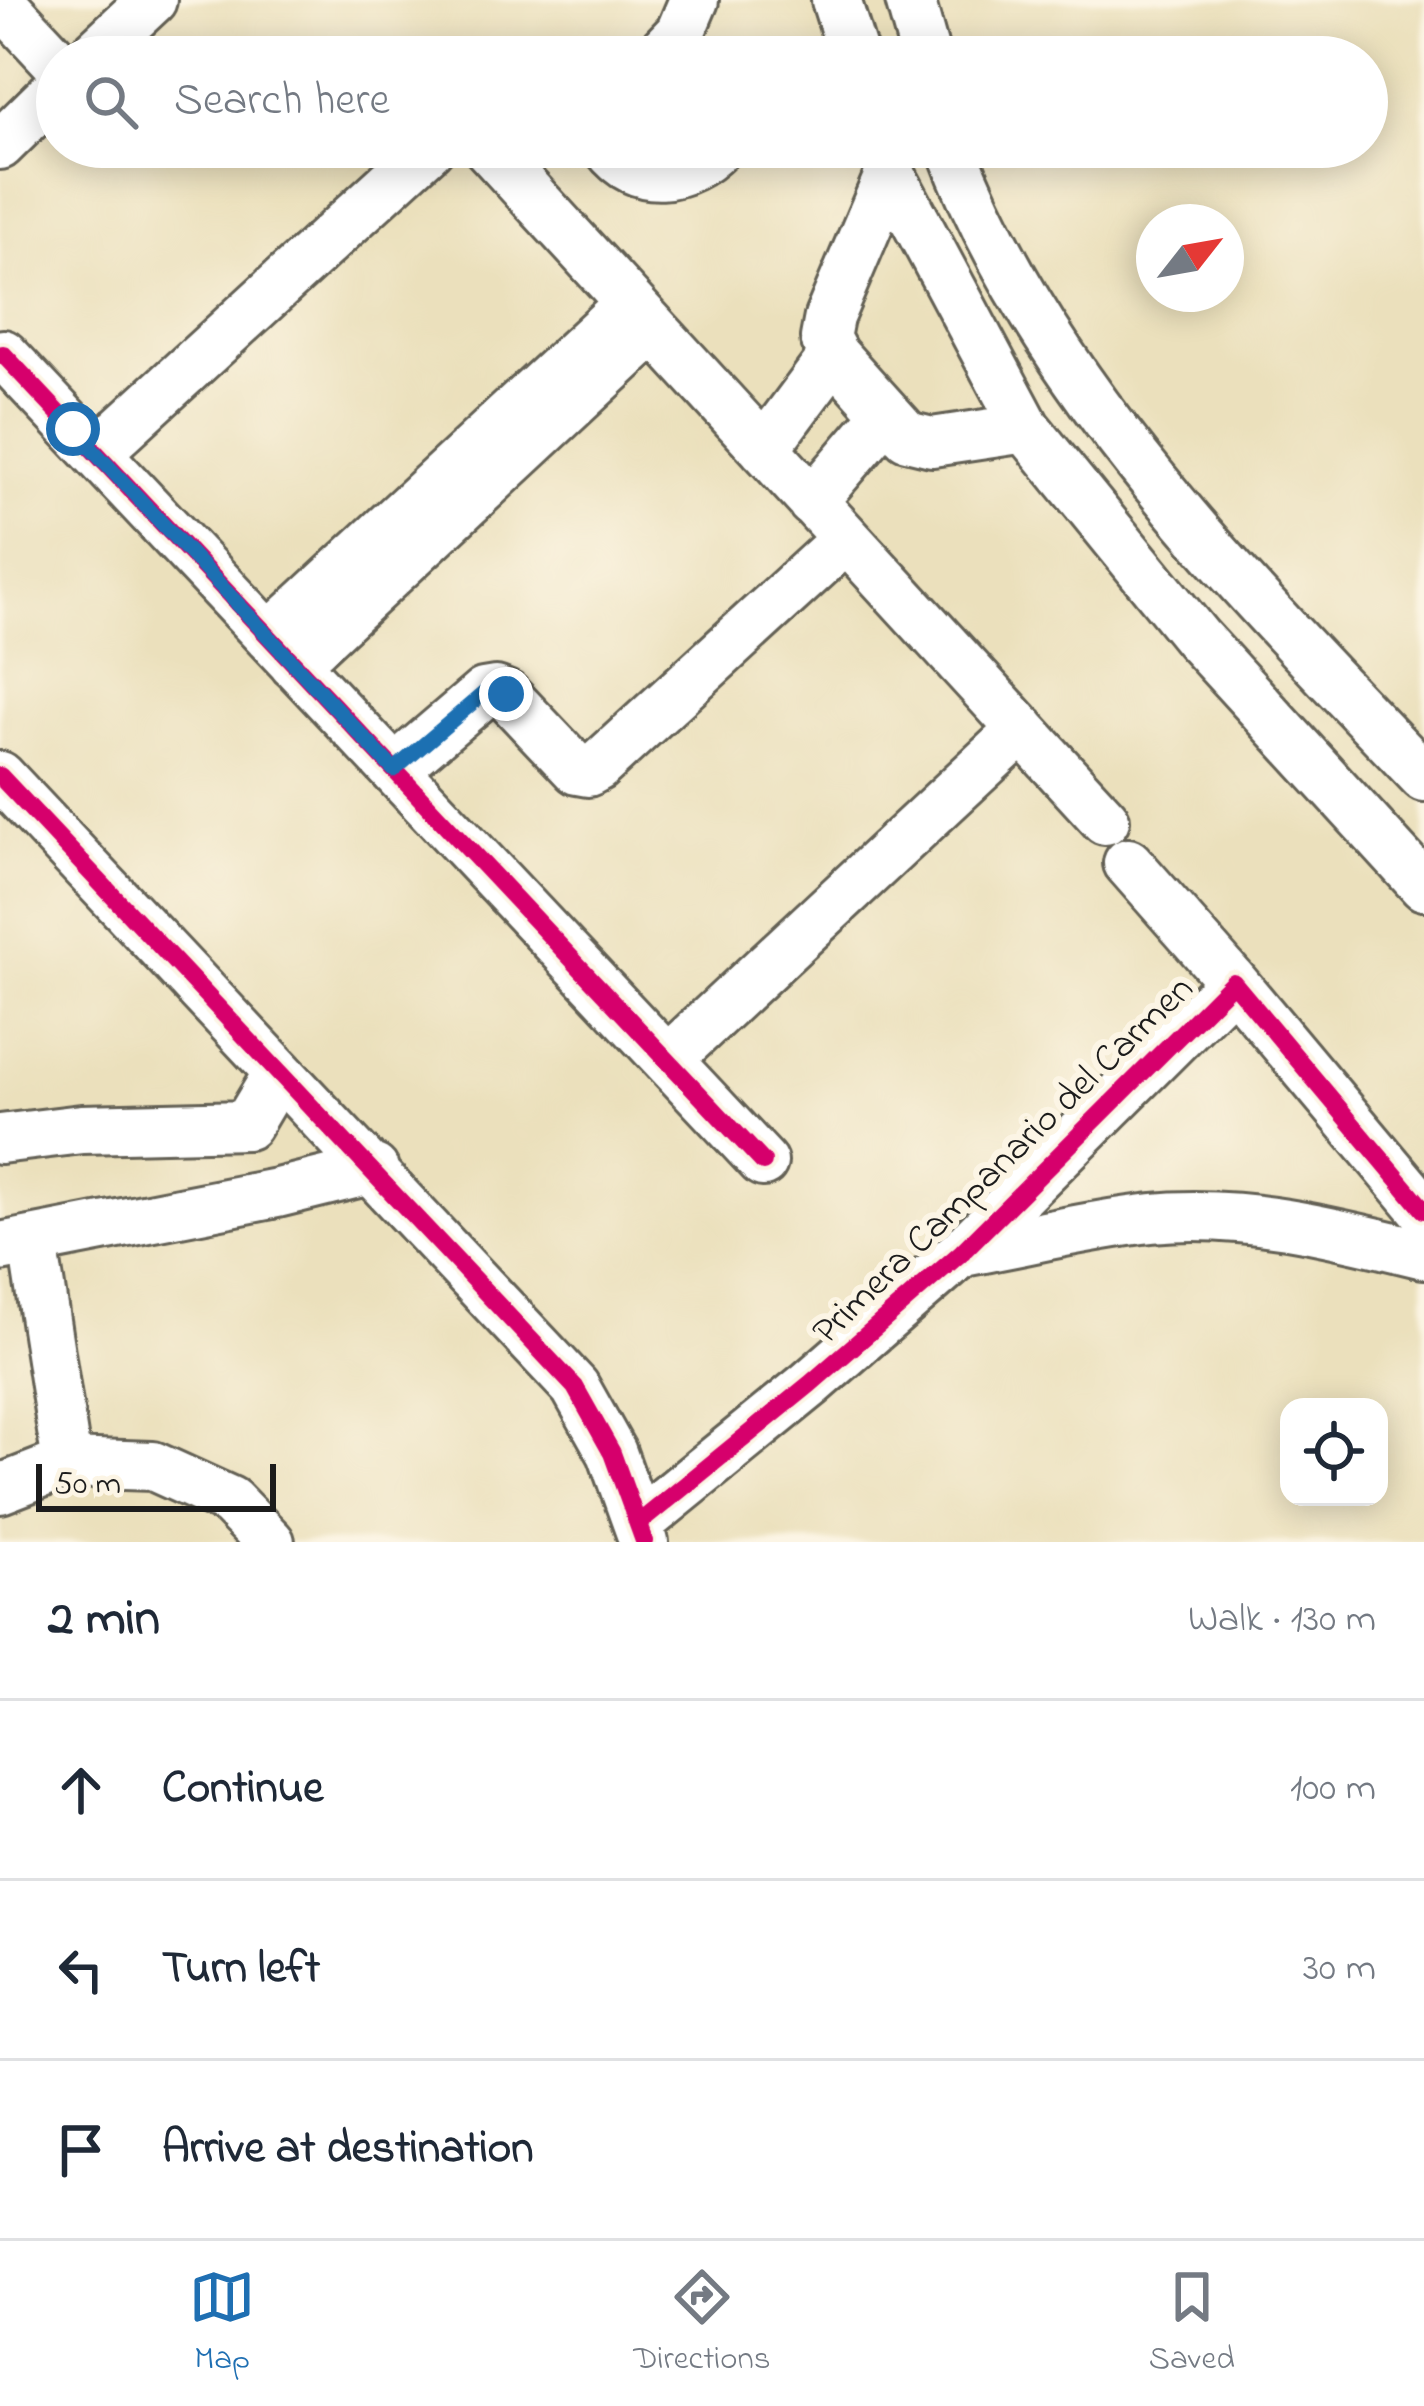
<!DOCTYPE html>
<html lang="en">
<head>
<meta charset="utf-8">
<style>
  body { margin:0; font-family:"Indie Flower",sans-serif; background:#f2f2f3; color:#1f2937 }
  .controls { position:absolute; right:36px; bottom:36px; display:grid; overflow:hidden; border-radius:24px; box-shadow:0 6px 30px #0003 }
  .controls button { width:108px; height:108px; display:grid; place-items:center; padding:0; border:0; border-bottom:3px solid #e0e1e3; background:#fff; color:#1f2937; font:60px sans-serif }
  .compass { position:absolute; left:1136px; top:204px; width:108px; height:108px; border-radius:50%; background:#fff; box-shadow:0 6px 30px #0003; rotate:59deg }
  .scale { position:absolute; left:36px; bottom:30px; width:240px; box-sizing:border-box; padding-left:12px; border:6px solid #1c1c1c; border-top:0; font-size:33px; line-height:42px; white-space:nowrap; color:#1c1c1c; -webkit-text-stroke:9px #fcf5e5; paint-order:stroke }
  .stop { position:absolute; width:36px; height:36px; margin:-27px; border:9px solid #1f6fb2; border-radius:50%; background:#fff }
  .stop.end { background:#1f6fb2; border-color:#fff; box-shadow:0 3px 12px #0008 }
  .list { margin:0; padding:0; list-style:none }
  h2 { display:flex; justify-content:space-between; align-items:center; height:156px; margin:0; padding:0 48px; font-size:51px }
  h2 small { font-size:39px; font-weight:400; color:#747a83 }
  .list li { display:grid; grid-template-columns:78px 1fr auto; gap:36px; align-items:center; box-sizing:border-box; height:180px; padding:0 48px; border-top:3px solid #e0e1e3 }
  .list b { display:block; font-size:45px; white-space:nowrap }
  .list em { font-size:39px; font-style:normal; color:#747a83 }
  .icon { flex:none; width:66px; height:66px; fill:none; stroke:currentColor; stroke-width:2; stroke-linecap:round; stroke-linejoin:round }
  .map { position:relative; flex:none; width:1424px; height:1542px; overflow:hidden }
  .search { position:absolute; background:#fff; box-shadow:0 6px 30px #0003; left:36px; right:36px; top:36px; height:132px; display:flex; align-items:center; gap:30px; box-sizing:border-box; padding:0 42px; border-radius:66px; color:#747a83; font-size:45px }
  .sheet { height:696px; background:#fff }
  nav { display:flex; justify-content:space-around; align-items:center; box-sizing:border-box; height:168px; border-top:3px solid #e0e1e3; background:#fff; font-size:33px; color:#747a83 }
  nav a { display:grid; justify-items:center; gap:6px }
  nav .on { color:#1f6fb2 }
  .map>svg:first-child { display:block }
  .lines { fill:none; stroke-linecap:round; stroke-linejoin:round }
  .minor-casing { stroke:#646154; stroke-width:54 }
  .minor { stroke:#fff; stroke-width:48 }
  .cycleway-casing { stroke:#fcf5e5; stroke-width:26 }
  .cycleway { stroke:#d6006c; stroke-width:18 }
  .route { stroke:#1f6fb2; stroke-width:15 }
  .labels { text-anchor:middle; stroke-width:12; stroke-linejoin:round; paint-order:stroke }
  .street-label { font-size:39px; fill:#1c1c1c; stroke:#fcf5e5 }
</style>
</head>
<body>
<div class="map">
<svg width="1424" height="1542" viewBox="0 0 1424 1542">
  <rect width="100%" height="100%" fill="#fcf5e5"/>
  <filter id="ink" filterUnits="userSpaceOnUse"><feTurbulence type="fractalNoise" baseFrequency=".00833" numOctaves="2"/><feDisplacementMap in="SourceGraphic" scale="24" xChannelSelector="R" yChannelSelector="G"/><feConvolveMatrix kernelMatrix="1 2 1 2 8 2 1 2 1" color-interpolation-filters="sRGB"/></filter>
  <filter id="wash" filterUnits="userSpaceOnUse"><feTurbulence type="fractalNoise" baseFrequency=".004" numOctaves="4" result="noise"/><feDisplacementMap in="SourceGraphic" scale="48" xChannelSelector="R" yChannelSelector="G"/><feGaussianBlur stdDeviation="2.7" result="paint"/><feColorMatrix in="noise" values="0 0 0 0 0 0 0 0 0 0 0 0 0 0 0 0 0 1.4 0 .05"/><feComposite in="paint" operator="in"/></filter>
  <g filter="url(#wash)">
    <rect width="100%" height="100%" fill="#ebe0bc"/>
  </g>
  <g filter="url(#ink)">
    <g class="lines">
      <defs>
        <path id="minor" d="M 836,0 L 854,57
          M 910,0 L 926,57
          M 0,1 L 57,62
          M 91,57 L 152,0
          M 657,57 L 680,33 L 694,0
          M 0,145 L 57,89
          M 487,147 L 1105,820
          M 607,147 C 637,188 686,180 718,147
          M 882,147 L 890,173 L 1026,428 L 1197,638 L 1424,886
          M 951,147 C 1040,386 1251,595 1424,777
          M 890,173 L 829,317 L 825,338 L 834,355 L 907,436 L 932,442 L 1026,428
          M 3,354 L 763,1162
          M 764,449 L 834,355
          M 96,453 L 430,147
          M 812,502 L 886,415
          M 269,637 L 630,303
          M 294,664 L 654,329
          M 394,770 L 484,693 L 496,691 L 506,695 L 577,770 L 588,772 L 597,767 L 846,539
          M 0,776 L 575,1387 L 612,1453 L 644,1542
          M 1128,863 L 1233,982
          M 667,1060 L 1022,729
          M 0,1139 L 82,1129 L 247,1125 L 278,1073
          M 33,1243 L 67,1463
          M 0,1247 L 277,1193 L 374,1169
          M 962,1252 C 1024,1241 1088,1225 1152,1218 C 1245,1209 1335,1232 1424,1254
          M 0,1489 L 67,1463 L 153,1466 L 230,1501 L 270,1542
          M 639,1523 L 810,1384 L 962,1252 L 1233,982 L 1424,1210"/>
      </defs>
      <use href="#minor" class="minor-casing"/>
      <use href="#minor" class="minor"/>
      <defs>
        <path id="cycleway" d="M 3,354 L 763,1162
          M 0,776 L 575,1387 L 612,1453 L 644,1541
          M 639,1523 L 810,1384 L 962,1252 L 1233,982 L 1424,1210"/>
      </defs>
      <use href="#cycleway" class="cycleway-casing"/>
      <use href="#cycleway" class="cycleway"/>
    </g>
  </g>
  <g class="lines" filter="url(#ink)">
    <path class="route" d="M 73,429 L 394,770 L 484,693 L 496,691 L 506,694"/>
  </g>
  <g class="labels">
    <g class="street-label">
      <text transform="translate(1001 1158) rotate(-44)" y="14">Primera Campanario del Carmen</text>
    </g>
  </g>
</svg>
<div class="controls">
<button><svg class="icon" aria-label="locate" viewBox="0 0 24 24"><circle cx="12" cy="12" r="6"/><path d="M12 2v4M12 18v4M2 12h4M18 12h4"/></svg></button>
</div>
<svg class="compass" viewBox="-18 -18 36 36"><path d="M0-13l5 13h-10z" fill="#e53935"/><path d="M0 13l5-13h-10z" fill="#747a83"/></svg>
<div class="scale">50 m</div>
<div class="stop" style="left:73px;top:429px"></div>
<div class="stop end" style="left:506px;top:694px"></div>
<div class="search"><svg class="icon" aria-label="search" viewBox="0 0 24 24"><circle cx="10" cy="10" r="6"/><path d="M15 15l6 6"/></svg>Search here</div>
</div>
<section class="sheet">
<h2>2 min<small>Walk · 130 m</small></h2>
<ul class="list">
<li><svg class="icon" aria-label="ahead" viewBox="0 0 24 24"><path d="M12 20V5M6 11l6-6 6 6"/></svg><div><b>Continue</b></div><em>100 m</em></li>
<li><svg class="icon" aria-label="left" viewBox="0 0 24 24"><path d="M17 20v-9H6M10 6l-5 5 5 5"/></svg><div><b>Turn left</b></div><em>30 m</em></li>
<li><svg class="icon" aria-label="arrive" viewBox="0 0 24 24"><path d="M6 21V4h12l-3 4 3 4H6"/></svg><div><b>Arrive at destination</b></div></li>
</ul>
</section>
<nav>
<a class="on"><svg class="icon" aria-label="map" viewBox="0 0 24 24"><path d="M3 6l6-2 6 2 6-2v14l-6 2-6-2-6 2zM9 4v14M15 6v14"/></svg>Map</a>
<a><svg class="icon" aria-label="directions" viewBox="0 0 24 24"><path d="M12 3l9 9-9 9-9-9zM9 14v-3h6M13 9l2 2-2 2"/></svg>Directions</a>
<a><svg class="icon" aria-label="saved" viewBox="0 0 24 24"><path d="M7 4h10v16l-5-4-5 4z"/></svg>Saved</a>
</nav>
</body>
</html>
